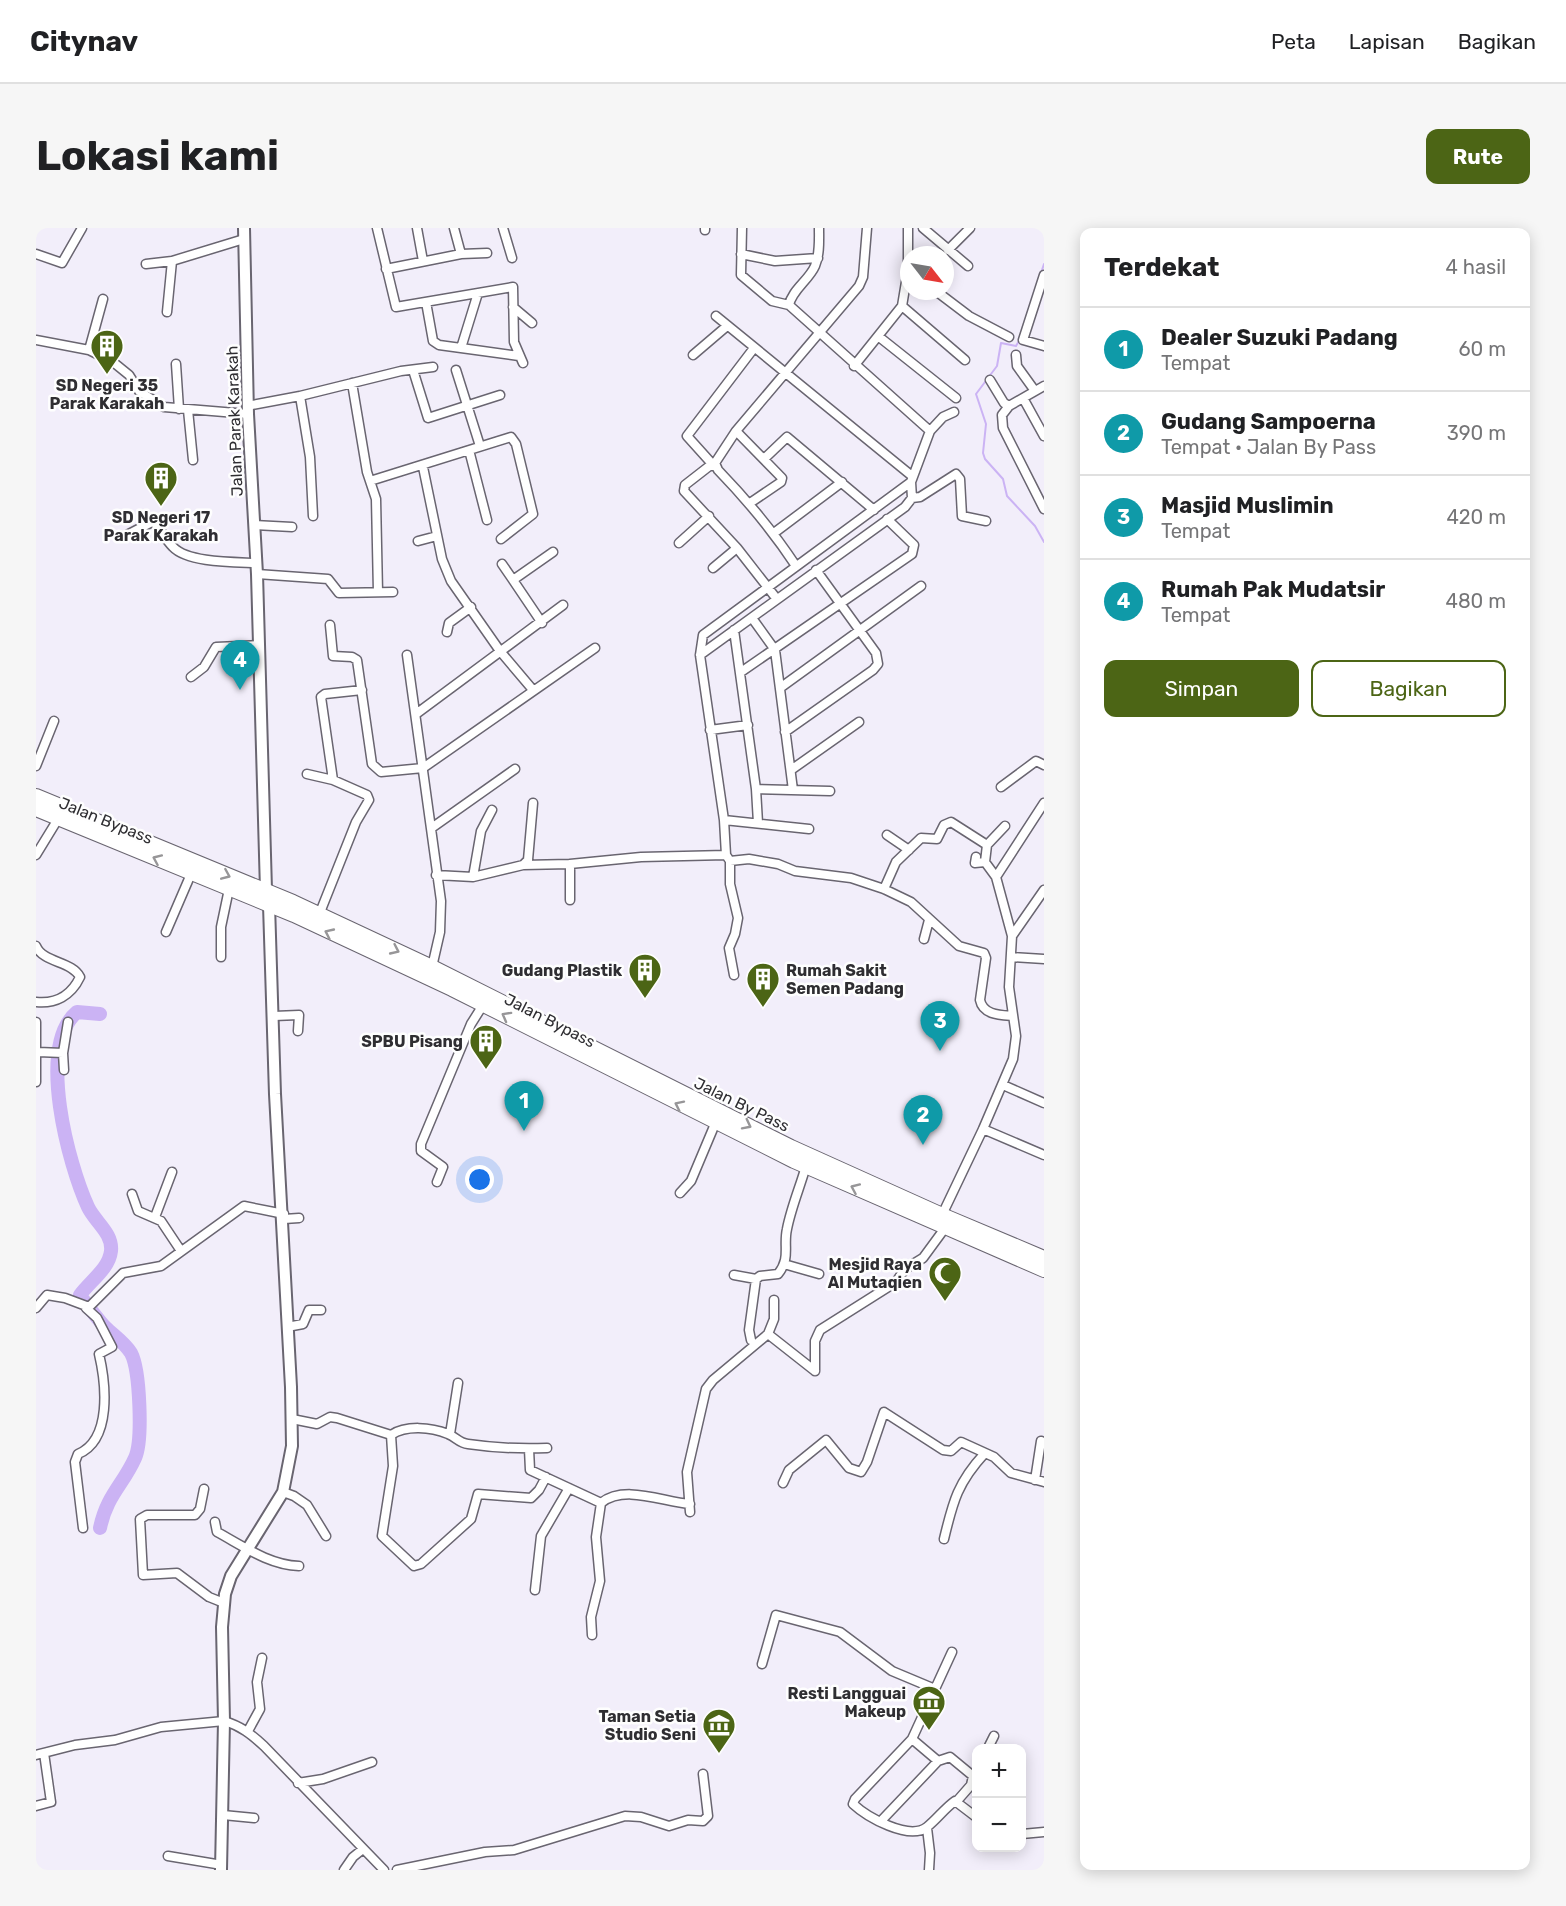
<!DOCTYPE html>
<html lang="id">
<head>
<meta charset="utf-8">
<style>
  body { margin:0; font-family:Rubik,sans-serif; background:#f6f6f6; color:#202124 }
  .controls { position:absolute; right:18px; bottom:18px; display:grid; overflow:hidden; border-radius:12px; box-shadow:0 3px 15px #0003 }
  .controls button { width:54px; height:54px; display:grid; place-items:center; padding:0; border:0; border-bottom:2px solid #e0e0e0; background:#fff; color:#202124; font:30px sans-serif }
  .compass { position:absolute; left:864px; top:18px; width:54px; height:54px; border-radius:50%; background:#fff; box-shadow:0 3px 15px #0003; rotate:121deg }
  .you { position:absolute; left:444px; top:952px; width:21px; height:21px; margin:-15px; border:4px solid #fff; border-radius:50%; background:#1a73e8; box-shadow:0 0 0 9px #1a73e833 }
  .badge { display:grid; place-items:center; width:39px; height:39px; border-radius:50%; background:#4c6515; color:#fff; font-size:20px; font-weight:700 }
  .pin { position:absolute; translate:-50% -50px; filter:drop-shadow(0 2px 3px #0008) }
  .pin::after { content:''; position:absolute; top:32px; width:21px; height:18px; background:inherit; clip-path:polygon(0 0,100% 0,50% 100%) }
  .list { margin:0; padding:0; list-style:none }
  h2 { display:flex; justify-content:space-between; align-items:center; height:78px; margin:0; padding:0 24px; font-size:26px }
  h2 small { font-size:20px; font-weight:400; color:#757577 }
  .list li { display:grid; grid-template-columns:39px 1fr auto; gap:18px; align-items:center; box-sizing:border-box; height:84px; padding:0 24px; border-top:2px solid #e0e0e0 }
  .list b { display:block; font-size:22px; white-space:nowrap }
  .list p { margin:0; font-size:20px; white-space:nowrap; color:#757577 }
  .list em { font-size:20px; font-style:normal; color:#757577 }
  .actions { display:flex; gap:12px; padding:18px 24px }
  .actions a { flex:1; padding:14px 0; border:2px solid #4c6515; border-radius:12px; text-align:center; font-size:21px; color:#4c6515 }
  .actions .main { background:#4c6515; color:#fff }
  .map { position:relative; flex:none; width:1008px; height:1642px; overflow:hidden; border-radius:12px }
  header { display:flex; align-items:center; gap:36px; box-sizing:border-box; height:84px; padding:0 30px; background:#fff; border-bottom:2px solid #e0e0e0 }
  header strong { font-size:28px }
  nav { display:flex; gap:33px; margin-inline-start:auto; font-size:21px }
  .intro { display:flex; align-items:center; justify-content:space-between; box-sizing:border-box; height:144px; padding:0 36px }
  h1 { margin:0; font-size:42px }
  .button { padding:15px 27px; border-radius:12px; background:#4c6515; color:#fff; font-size:21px; font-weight:700 }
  main { display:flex; gap:36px; padding:0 36px }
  aside { flex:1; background:#fff; border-radius:12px; box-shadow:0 3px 15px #0003 }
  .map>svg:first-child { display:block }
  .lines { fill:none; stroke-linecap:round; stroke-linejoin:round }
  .stream { stroke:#cbb3f4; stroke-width:2 }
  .river { stroke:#cbb3f4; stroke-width:14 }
  .minor-casing { stroke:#696570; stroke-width:11 }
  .tertiary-casing { stroke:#696570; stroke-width:14 }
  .trunk-casing { stroke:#696570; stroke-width:16 }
  .minor { stroke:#fff; stroke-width:8 }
  .tertiary { stroke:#fff; stroke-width:10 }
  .trunk { stroke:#fff; stroke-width:14 }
  .oneway { stroke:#979698 }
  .labels { text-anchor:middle; stroke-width:5; stroke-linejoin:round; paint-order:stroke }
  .poi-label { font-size:16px; font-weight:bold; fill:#2f2e32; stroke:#fefefe; text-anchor:end }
  .street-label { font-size:16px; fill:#2f2e32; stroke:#fefefe }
</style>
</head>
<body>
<header>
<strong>Citynav</strong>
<nav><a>Peta</a><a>Lapisan</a><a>Bagikan</a></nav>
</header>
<div class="intro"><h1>Lokasi kami</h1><a class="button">Rute</a></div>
<main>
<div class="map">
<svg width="1008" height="1642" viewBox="0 0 1008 1642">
  <rect width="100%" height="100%" fill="#f2eefa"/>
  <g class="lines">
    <path class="stream" d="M 1005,45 L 1008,36
      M 984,111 L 980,118 L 965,115 L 961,138 L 940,166 L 950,196 L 947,225 L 949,231 L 967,251 L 971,268 L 999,298 L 1008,314"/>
    <path class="river" d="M 64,786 L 41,784 C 0,818 33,938 52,979 C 59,994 77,1005 75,1023 C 73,1041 54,1053 44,1067 C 46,1071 65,1095 69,1099 C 78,1108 88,1114 95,1125 C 104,1142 107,1213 99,1230 C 87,1257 71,1267 64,1300"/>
    <defs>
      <path id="minor" d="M 341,0 L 360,79 L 477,59 L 478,114 L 487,135
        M 381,0 L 387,33
        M 418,0 L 425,26
        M 467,0 L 476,30
        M 706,0 L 705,47 L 736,73 L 753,77
        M 783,0 C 783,12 784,26 779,38 C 773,52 756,62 753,77 L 894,203 L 875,254 L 667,407 L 664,427 L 688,592 L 690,627 L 694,633 L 713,631 L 742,636 L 759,643 L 815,650 L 848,661 L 875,674 L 923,718 L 948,725 L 950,730 L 944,772 C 947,787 964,787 977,788
        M 887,0 L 932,38
        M 669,2 L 669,0
        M 912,22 L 934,0
        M 0,26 L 26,35 L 46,0
        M 705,26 L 739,33 L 782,30
        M 110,36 L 136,33
        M 350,41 L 425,26 L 451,25
        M 1008,47 L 987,112 L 1008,118
        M 900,63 L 933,88 L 973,109
        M 390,74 L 397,113 L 403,117 L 425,120 L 442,65
        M 866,78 L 929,132
        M 477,79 L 496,95
        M 131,84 L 136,33 L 208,11
        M 680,88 L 876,248
        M 842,108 L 920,170
        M 0,112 L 53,122 L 77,134 L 93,147 L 103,163 L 128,179 L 212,186
        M 425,120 L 483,128
        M 53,122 L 67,71
        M 657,127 L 691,98
        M 980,127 L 981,138 L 999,163
        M 140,136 L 143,181
        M 818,138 L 866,78 L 872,42 L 872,0
        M 377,142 L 392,190 L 464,167
        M 420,142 L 444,218
        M 954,152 L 968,175 L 973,178 L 1008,158
        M 316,155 L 331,244 L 340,271 L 342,364
        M 264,168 L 365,143 L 397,139
        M 987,170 L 1008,208
        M 211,178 L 264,168 L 274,229 L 277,288
        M 973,178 L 966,187 L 967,200 L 1008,281
        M 152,182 L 157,232
        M 700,203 L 746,250 L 745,254 L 714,275
        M 894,203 L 907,189 L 918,184
        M 433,222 L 451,292
        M 729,230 L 751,209 L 838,282
        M 676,236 L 649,257 L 648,263 L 701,320 L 740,370
        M 678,238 L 651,208 L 718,120
        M 387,239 L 406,331 L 415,353 L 464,423 L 497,462
        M 334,253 L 475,209 L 480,216 L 497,286 L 465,311
        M 876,270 L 884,269 L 920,246 L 924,251 L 926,288 L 950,293
        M 218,297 L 256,299
        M 738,305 L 806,254
        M 89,308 L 116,294 L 120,296 C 125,303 130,312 137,319 C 152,335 199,334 220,335
        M 382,313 L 401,308
        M 643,315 L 673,288
        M 466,336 L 477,352
        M 760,338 C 737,303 711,272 682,242 L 679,235 L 700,203 L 823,58 L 827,49 L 831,0
        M 677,340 L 701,320
        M 221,346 L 292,351 L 303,365 L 357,364
        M 716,390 L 739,422 L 757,562
        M 506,395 L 477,352 L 517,324
        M 294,397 L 297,428 L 316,429 L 321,432 L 336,536 L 345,544 L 387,540 L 559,420
        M 698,402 L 720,561 L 722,595
        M 411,404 L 413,395 L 435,379
        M 371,427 L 405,673 L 404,704 L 396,739
        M 664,427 L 869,279 L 876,270 L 875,254
        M 705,444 L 876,326 L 878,317 L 851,291
        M 155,449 L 168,439 L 180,419 L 223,417
        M 744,460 L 885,358
        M 380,486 L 527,377
        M 674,502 L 712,497
        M 749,504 L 837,442 L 842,436 L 840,425 L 780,342
        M 0,538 L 18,493
        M 755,542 L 823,494
        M 271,546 L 297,552
        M 965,559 L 1000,533 L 1008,537
        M 720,561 L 794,563
        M 688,592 L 773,601
        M 397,599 L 479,541
        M 851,607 L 873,622
        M 951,617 L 969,598
        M 0,627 L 22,591
        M 940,629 L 939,635 L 949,634
        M 694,633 L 694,656 L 702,690 L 699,706 L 693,720 L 698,747
        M 534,636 L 605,629 L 690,627
        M 487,637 L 534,636 L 534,672
        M 400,647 L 437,649 L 487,637 L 492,632 L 497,575
        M 437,649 L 445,603 L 456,582
        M 848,661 L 860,634 L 885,610 L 901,611 L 908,597 L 915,594 L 951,617 L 949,634 L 960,649
        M 283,687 L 320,594 L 333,572 L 331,567 L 297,552 L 285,469 L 289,466 L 326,462
        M 130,704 L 155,646
        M 976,708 L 960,649 L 1008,575
        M 888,711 L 893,692
        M 0,718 C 7,735 36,733 44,749 C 35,768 19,776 0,774
        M 185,729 L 185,699 L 193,661
        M 975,729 L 1008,731
        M 238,788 L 263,787 L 262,803
        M 0,794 L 0,854
        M 2,824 L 27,825
        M 28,842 L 27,825 L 32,794
        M 967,857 L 1008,875
        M 947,901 L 1008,927
        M 401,954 L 407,939 L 385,923 L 385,916 L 435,796 L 447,777
        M 644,965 L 655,953 L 679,896
        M 96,966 L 102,983 L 125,993 L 145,1023
        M 906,987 L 947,901 L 977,831 L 980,808 L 973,759 L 976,708 L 1008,662
        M 119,989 L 136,944
        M 248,991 L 263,990
        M 748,1036 L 783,1046
        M 698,1047 L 720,1051
        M 0,1080 L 11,1067 L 29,1070 L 53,1079 L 87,1045 L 125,1038 L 208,978 L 248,986
        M 251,1099 L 267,1096 L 273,1082 L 285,1082
        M 732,1106 L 779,1143
        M 715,1112 L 713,1102 L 720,1051 L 724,1048 L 742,1046 C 755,1030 747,1018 751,1001 C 755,980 764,959 770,938
        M 779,1143 L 779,1113 L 784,1102 L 860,1054 L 869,1041 L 887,1030 L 909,1000
        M 256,1191 L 281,1196 L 294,1189 L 301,1190 L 355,1207 C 370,1197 395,1199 412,1206 C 420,1209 423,1215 432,1216 C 459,1220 484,1221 511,1220
        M 414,1206 L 422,1155
        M 355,1207 L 357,1238 L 346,1308 L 378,1338 L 385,1336 L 435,1291 L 442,1266 L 495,1270 L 503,1262 L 510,1249
        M 493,1221 L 494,1242 L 565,1275 C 589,1256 627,1274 654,1276
        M 999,1252 L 1005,1213
        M 747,1255 L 753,1242 L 790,1212 L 813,1240 L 825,1244 L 831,1234 L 848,1184 L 907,1222 L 915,1223 L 925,1214 L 958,1229 L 975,1245 L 1008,1254
        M 168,1261 L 164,1281 L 159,1287 L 111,1287 L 104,1291 L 107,1347 L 141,1345 L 173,1369 L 188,1375
        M 247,1264 L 258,1268 L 271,1277 L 290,1308
        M 654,1284 L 651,1244 L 670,1161 L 677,1152 L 732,1106 L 738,1091 L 738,1072
        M 179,1294 L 181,1304 C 207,1318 233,1337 263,1338
        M 47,1300 L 39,1234 L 42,1226 C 76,1212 70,1156 63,1126 L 76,1119 L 61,1090 L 50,1080
        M 908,1311 C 917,1273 922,1254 949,1225
        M 499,1362 L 505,1308 L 533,1260
        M 556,1407 L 555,1389 L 564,1353 L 560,1309 L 565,1275
        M 916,1424 L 876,1511 L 819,1571 L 817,1576 C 831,1589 873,1613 891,1599 C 901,1591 909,1580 919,1573 L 940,1589
        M 726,1436 L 740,1387 L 804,1404 L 856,1443 L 899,1461
        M 212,1503 L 224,1481 L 221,1454 L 226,1430
        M 876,1511 L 902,1533 L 914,1529 L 937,1548 L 935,1557 L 921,1573
        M 952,1520 L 958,1508
        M 0,1527 L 39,1517 L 79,1512 L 125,1499 L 188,1493 C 205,1498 215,1506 228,1518 L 348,1642
        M 262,1555 L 287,1551 L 336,1534
        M 0,1578 L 15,1574 L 8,1525
        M 187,1587 L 218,1590
        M 845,1593 L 902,1533
        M 891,1600 L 894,1625 L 893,1642
        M 986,1606 L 1008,1604
        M 132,1628 L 186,1637
        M 308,1642 L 317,1629 L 327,1621
        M 361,1642 L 449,1624 L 478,1622 L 589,1588 L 605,1589 L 633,1598 L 652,1592 L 667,1593 L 672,1588 L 667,1546"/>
      <path id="tertiary" d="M 185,1642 L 188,1493 L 186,1399 L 189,1366 L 195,1348 L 247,1264 L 256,1218 L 255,1159 L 239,866 L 233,677 L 230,662 L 221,346 L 212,186 L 208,0"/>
      <path id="trunk" d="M 0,568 L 257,674 L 396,739 L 755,919 L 906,987 L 1008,1030
        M 0,581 L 258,687 L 416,761 L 758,933 L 1008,1042"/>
    </defs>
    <use href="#minor" class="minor-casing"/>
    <use href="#tertiary" class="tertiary-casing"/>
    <use href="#trunk" class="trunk-casing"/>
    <use href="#minor" class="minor"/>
    <use href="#tertiary" class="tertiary"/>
    <use href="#trunk" class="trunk"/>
  </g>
  <defs><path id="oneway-chevron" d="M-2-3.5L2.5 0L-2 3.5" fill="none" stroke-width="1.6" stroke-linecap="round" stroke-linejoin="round" transform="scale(1.5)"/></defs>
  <g class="oneway">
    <use href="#oneway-chevron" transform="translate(121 631) rotate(-156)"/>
    <use href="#oneway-chevron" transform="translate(190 647) rotate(23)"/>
    <use href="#oneway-chevron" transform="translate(293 705) rotate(-155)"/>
    <use href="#oneway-chevron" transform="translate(359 722) rotate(25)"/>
    <use href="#oneway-chevron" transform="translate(470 788) rotate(-151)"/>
    <use href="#oneway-chevron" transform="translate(643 877) rotate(-154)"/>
    <use href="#oneway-chevron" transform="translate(711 897) rotate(27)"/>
    <use href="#oneway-chevron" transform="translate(819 960) rotate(-156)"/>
  </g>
  <defs>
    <symbol id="building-pin" viewBox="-11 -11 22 30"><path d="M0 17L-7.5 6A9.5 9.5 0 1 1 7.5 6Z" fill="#4c6515" stroke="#fefefe"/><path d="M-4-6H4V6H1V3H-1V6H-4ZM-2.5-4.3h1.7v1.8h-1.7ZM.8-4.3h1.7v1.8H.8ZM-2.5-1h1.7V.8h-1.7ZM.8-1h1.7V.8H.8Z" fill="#fff"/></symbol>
    <symbol id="mosque-pin" viewBox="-11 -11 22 30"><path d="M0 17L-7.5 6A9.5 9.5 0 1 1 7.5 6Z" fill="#4c6515" stroke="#fefefe"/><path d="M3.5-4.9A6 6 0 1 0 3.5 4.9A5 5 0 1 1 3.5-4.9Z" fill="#fff"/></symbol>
    <symbol id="museum-pin" viewBox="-11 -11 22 30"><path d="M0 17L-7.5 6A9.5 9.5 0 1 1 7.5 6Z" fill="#4c6515" stroke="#fefefe"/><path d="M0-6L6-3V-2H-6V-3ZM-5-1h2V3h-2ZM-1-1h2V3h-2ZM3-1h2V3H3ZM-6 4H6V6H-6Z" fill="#fff"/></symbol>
  </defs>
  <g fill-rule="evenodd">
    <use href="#building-pin" x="52" y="99" width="38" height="52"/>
    <use href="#building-pin" x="106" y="231" width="38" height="52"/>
    <use href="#building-pin" x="590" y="723" width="38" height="52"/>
    <use href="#building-pin" x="708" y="732" width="38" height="52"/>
    <use href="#building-pin" x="431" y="794" width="38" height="52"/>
    <use href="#mosque-pin" x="890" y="1026" width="38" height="52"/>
    <use href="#museum-pin" x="874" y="1455" width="38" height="52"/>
    <use href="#museum-pin" x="664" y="1478" width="38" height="52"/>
  </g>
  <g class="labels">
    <g class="poi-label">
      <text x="71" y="163" text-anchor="middle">SD Negeri 35<tspan x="71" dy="18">Parak Karakah</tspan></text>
      <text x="125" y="295" text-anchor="middle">SD Negeri 17<tspan x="125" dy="18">Parak Karakah</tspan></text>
      <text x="586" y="748">Gudang Plastik</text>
      <text x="750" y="748" text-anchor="start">Rumah Sakit<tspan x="750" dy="18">Semen Padang</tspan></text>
      <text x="427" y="819">SPBU Pisang</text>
      <text x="886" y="1042">Mesjid Raya<tspan x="886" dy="18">Al Mutaqien</tspan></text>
      <text x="870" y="1471">Resti Langguai<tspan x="870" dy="18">Makeup</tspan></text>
      <text x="660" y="1494">Taman Setia<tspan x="660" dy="18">Studio Seni</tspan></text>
    </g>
    <g class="street-label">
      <text transform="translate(198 193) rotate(-92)" y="6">Jalan Parak Karakah</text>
      <text transform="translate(70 592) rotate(22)" y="6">Jalan Bypass</text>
      <text transform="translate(514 792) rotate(27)" y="6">Jalan Bypass</text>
      <text transform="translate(706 876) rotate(26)" y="6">Jalan By Pass</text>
    </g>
  </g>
</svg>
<div class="controls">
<button>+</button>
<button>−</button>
</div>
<svg class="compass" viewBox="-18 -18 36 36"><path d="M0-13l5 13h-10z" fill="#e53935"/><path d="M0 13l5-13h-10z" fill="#757577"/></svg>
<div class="you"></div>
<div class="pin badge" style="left:488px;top:903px;background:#0f9aa8">1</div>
<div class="pin badge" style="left:887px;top:917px;background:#0f9aa8">2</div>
<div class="pin badge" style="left:904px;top:823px;background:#0f9aa8">3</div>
<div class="pin badge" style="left:204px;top:462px;background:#0f9aa8">4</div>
</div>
<aside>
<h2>Terdekat<small>4 hasil</small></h2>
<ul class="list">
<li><span class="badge" style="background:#0f9aa8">1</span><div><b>Dealer Suzuki Padang</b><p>Tempat</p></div><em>60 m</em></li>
<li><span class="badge" style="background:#0f9aa8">2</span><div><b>Gudang Sampoerna</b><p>Tempat · Jalan By Pass</p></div><em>390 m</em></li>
<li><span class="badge" style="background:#0f9aa8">3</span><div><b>Masjid Muslimin</b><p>Tempat</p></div><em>420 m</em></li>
<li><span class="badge" style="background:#0f9aa8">4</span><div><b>Rumah Pak Mudatsir</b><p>Tempat</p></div><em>480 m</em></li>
</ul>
<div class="actions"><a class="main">Simpan</a><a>Bagikan</a></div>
</aside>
</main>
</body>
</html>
